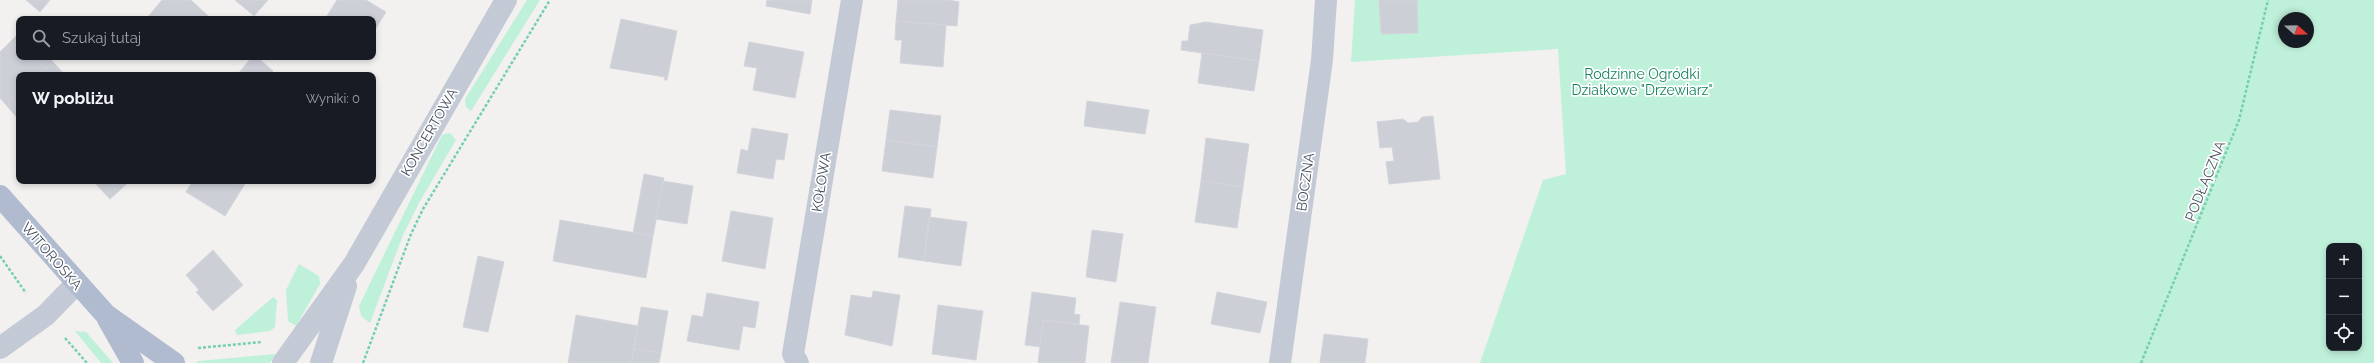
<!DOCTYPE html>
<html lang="pl">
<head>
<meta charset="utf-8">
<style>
  body { margin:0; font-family:Raleway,sans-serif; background:#20242c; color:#f1f3f6 }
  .controls { position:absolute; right:12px; bottom:12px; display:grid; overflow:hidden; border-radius:8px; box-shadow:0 2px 6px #0003 }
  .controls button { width:36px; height:36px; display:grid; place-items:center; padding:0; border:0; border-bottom:1px solid #363941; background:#171b24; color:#f1f3f6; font:20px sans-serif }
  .compass { position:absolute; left:2278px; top:12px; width:36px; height:36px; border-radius:50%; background:#171b24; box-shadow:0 2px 6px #0003; rotate:110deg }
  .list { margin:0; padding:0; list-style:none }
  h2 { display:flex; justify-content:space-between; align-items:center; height:52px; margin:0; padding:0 16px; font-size:17px }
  h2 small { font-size:13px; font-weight:400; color:#9ea1a6 }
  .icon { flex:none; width:22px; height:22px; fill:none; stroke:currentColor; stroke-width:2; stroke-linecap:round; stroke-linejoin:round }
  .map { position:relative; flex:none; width:2374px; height:363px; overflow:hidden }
  .search { position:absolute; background:#171b24; box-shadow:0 2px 6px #0003; left:16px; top:16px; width:360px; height:44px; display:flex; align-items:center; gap:10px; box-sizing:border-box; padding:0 14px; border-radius:8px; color:#9ea1a6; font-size:15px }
  .panel { position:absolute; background:#171b24; box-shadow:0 2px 6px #0003; left:16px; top:72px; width:360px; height:112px; border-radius:8px }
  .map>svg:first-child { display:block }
  .green { fill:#bff0d9; fill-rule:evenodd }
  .building { fill:#cccfd6; stroke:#d4d5dc }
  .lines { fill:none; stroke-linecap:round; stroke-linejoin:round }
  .path { stroke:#76cfb0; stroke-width:2.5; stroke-dasharray:3 2; stroke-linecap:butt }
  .minor { stroke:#c4cad5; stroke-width:22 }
  .major { stroke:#b0bbcf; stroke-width:22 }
  .labels { text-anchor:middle; stroke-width:3.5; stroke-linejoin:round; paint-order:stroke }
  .park-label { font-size:14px; fill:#16825c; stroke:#fff }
  .street-label { font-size:14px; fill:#48505e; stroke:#fff }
</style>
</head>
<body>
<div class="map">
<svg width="2374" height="363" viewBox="0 0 2374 363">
  <rect width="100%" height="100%" fill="#f3f1f0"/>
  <path class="green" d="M 527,0 L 540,0 L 471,111 L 466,107 L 465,99 Z
    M 1355,0 L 2374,0 L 2374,363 L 1480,363 L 1543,180 L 1566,174 L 1558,49 L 1351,62 ZM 2284,18 L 2308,18 L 2308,42 L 2284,42 ZM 2329,246 L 2359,246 L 2359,348 L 2329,348 Z
    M 450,133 L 456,140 L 419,203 L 403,235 L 370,323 L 361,316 L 359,306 L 442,135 Z
    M 299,264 L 319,276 L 320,284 L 296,326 L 288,321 L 286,290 Z
    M 273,297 L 277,300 L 275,327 L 270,331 L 237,335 L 235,330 Z
    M 75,331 L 86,332 L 113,363 L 101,363 Z
    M 276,354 L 270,363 L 195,363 L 199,361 Z"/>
  <path class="building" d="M 26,0 L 50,0 L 40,12 Z
    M 162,0 L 191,0 L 208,16 L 206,19 L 146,19 Z
    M 235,0 L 268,0 L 254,16 Z
    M 337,0 L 366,0 L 386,12 L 373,33 L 373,19 L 325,19 Z
    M 767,0 L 812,0 L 810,14 L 766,6 Z
    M 898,0 L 949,0 L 959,2 L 957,26 L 896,21 Z
    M 1379,0 L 1417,0 L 1418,33 L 1381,34 Z
    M 621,19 L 677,31 L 667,80 L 664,80 L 665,77 L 610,68 Z
    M 896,21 L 946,25 L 943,67 L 900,63 L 902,40 L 895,40 Z
    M 1206,22 L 1263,30 L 1259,61 L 1181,50 L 1182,41 L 1188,41 L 1190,25 Z
    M 19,33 L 19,57 L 49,57 L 53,62 L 38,75 L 19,75 L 19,92 L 12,98 L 19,107 L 19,120 L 0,98 L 0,52 Z
    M 749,42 L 804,52 L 795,98 L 753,90 L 757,68 L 744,66 Z
    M 1202,53 L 1259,61 L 1254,91 L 1198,83 Z
    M 252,57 L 257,57 L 273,71 L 270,75 L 237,75 Z
    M 53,62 L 65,75 L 38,75 Z
    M 19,92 L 19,107 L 12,98 Z
    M 1087,101 L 1149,110 L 1145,134 L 1084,126 Z
    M 890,110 L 941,116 L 937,147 L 886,140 Z
    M 1433,116 L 1440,179 L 1389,184 L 1386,162 L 1394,161 L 1392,147 L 1380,148 L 1377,122 L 1403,119 L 1408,123 L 1418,122 L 1422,117 Z
    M 752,128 L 788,134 L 784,160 L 776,159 L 773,179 L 737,173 L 741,149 L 748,151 Z
    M 1206,138 L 1249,144 L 1243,187 L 1201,181 Z
    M 886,140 L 937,147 L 933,178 L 882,171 Z
    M 644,174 L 664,178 L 653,236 L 633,233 Z
    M 93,181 L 130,181 L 110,199 Z
    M 193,181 L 245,181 L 246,182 L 225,216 L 186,192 Z
    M 663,181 L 693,186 L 687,224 L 656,219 Z
    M 1201,181 L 1243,187 L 1237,228 L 1195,222 Z
    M 905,206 L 931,209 L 924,261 L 898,257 Z
    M 731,211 L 773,218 L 765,269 L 722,261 Z
    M 929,217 L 967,222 L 961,266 L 924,261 Z
    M 560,220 L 653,236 L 646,278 L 553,261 Z
    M 1092,230 L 1123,234 L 1116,282 L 1086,277 Z
    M 213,250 L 243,285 L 213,311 L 196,292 L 199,290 L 186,275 Z
    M 478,256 L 504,262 L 488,332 L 463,327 Z
    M 873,291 L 900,295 L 892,346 L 845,335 L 851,295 L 872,298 Z
    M 1032,292 L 1076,298 L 1074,314 L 1080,315 L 1079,324 L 1043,320 L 1040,347 L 1025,345 Z
    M 1217,292 L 1267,302 L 1260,333 L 1211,324 Z
    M 707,293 L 759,302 L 755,328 L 743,326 L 739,350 L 687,341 L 692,315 L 703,317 Z
    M 1120,302 L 1156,307 L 1148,363 L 1111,363 Z
    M 938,305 L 983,311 L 976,360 L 932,354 Z
    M 641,307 L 668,311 L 661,353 L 634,349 Z
    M 576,315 L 638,326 L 631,363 L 568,363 Z
    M 1043,320 L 1089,326 L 1085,363 L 1038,363 Z
    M 1324,334 L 1368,339 L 1365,363 L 1320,363 Z
    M 634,349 L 661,353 L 659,363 L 631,363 Z"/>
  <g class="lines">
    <path class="path" d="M 0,256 L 26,293
      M 65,338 L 87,363
      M 198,348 L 262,342
      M 363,363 L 411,234 L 423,209 L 550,0
      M 2141,363 L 2239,120 L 2268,0"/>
    <path class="minor" d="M 0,348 L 46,315 L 77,283
      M 283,363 L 354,264 L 506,0
      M 321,363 L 346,286
      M 798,363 L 793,354 L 852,0
      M 1280,363 L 1322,60 L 1326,0"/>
    <path class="major" d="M 0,196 L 106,315 L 174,363
      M 108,319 L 133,363"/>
  </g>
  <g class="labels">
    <g class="park-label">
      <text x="1642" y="79">Rodzinne Ogródki<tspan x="1642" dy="16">Działkowe "Drzewiarz"</tspan></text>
    </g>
    <g class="street-label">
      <text transform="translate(429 132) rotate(-60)" y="5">KONCERTOWA</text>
      <text transform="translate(2205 181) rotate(-68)" y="5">PODŁĄCZNA</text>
      <text transform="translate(821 182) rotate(-81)" y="5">KOŁOWA</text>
      <text transform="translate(1305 182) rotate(-82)" y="5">BOCZNA</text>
      <text transform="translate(52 256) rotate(49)" y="5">WITOROSKA</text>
    </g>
  </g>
</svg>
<div class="controls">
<button>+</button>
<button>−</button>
<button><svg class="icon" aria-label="locate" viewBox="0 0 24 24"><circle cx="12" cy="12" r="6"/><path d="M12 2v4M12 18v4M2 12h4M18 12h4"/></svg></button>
</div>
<svg class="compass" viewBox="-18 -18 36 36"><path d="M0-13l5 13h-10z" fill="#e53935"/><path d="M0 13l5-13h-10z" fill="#9ea1a6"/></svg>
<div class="search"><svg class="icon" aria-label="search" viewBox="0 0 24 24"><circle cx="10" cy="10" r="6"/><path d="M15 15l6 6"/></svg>Szukaj tutaj</div>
<section class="panel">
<h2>W pobliżu<small>Wyniki: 0</small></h2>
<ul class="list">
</ul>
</section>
</div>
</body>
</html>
